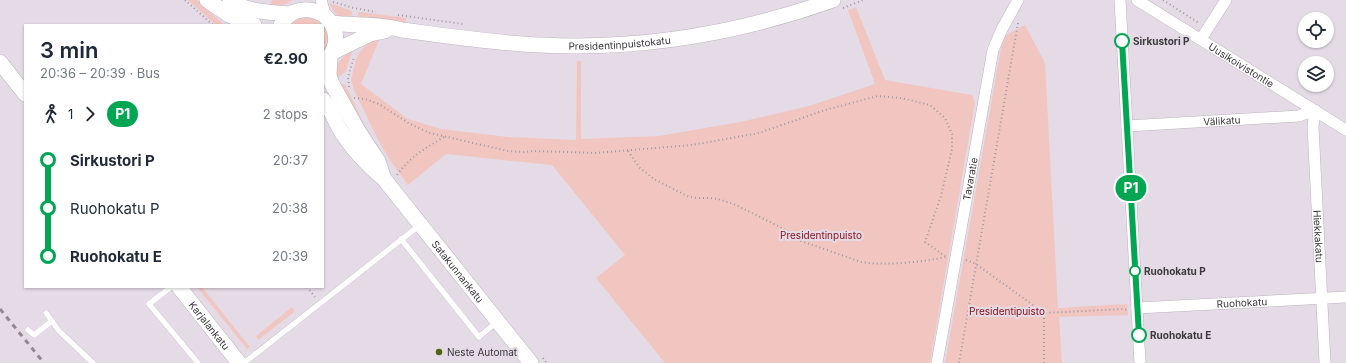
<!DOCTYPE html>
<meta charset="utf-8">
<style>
:root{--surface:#fff;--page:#f6f6f7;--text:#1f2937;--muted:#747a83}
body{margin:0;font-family:Inter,sans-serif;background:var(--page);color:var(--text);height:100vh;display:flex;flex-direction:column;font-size:15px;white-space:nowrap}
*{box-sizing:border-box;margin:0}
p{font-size:13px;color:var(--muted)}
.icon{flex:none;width:22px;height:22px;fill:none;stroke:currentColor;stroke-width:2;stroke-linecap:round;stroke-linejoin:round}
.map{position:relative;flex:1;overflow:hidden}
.panel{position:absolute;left:24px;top:24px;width:300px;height:264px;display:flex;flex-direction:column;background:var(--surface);border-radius:0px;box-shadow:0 1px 3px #0004}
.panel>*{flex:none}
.badge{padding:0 8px;border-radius:13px;font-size:14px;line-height:26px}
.fabs{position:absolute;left:1298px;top:12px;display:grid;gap:8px}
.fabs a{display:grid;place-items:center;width:36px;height:36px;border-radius:50%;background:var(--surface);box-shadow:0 1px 3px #0004;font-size:20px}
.map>.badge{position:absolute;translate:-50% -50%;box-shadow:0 0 0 2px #fff}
.legs{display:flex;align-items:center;gap:6px;height:44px;padding:0 16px;font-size:13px}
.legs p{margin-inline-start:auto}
.headline{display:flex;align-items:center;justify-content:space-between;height:68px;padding:0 16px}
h1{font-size:22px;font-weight:600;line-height:30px}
ul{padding:0 16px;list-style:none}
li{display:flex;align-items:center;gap:14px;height:48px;font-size:15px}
li i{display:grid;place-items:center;width:6px;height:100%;margin:0 5px;background:currentColor}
li i::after{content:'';width:10px;height:10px;margin:-5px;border:3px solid;border-radius:50%;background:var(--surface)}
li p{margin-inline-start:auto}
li:first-child i{background:linear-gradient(#0000 50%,currentColor 0)}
li:last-child i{background:linear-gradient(currentColor 50%,#0000 0)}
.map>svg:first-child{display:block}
</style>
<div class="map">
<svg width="1346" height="363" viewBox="0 0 1346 363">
<rect width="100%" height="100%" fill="#e5dbe6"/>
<g fill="#f1c6c0">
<polygon points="188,0 197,0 224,25 216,25"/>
<polygon points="272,0 293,0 286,4 269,8"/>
<path d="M329,3L350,10L352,12V21C339,18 336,16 329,3Z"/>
<polygon points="856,7 885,80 972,95 975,102 930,363 665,363 596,278 625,255 552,165 446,154 408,185 390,160 378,140 354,90 351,80 356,59 360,52 366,45 374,41 379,40 361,84 408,119 441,129 508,137 576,140 577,61 581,61 581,139 659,136 740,122 809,106 875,84 848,10"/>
<polygon points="360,12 406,18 405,23 359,21 358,13"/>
<polygon points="308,15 324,23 331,39 323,55 323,25 289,25 299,17"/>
<polygon points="1025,25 1045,63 1058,308 1127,304 1128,315 1059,317 1062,363 945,363 1003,37"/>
<path d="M353,49L346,71L335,80C336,62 340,59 353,49Z"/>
<polygon points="340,84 344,84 346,86 373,143"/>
<polygon points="197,287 202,287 250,347 247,349"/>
<polygon points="292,307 294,310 294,312 258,340 256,336"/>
</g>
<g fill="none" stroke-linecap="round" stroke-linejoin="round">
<g stroke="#bcb3be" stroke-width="6">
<g id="lane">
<polyline points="401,239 479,337 498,321"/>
<polyline points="171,287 149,304 198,363"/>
<polyline points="46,313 59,331 93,363"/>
<polyline points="28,330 34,335 52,321"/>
<polyline points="244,363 420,225"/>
</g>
</g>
<g stroke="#bcb3be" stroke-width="12">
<g id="street">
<polyline points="321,0 326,17"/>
<polyline points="1120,0 1140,363"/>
<path id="s1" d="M1137,0L1346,130"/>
<polyline points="1201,39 1226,0"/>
<path id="s2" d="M1127,126L1299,116L1315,110L1313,127L1325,363"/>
<path id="s3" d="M1137,308L1346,297"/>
<path id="s4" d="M937,363L993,50L1002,29L1018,0"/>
</g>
</g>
<g stroke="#bcb3be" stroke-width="16">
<g id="secondary">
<polyline points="207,0 229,15 254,25"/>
<path d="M230,0C248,13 270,12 291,14"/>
<path id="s5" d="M331,23C355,26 379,23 402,30C448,36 494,43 540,45C639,50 740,33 833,0"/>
<path d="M281,25C283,20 289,15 294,12C327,0 351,39 324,62"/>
<polyline points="333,52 370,34 385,31"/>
<polyline points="330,56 329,76 332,84 357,129 378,161 384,179"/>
<polyline points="0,62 25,94"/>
<path id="s6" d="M323,100C332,110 335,122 342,133C354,151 368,166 384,179L531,363"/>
<path id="s7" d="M179,287L239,363"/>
</g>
</g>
<g stroke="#a099a1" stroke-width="2" stroke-dasharray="1 3" stroke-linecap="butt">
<polyline points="185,0 213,25"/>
<polyline points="1163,0 1199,23"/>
<polyline points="333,2 354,8 376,12"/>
<polyline points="843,8 863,0"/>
<polyline points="398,15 463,24"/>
<polyline points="349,87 348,77 354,57"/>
<polyline points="354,98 365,99 379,104 410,124 430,133 508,151 524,152 535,151 595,153 692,145 759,133 825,110 878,96 901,98 930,105 945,118 952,134 952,149 941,196 925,242 945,256"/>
<path d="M628,151L640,168L654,179L689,197L698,198H709L718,199L736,205L786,230L801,241L861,262C883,266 924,262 946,257"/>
<path d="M397,175C411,156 424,149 444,137"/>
<polyline points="966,260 976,264 1044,313 1124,309 1127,310"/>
<polyline points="307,287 315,297"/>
<polyline points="543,358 547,363"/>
<polyline points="959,363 1018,23"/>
<polyline points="1044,363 1044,313"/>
</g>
<use href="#lane" stroke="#fff" stroke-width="5.5"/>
<use href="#street" stroke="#fff" stroke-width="11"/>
<use href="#secondary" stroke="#fff" stroke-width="15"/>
<polyline stroke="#8e888f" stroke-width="3" stroke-dasharray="5 5" stroke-linecap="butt" points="0,309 44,363"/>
</g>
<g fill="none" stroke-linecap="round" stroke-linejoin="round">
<g stroke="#fff" stroke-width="9">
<polyline id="line-1" points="1122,41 1139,335"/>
</g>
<use href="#line-1" stroke="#00a651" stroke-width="6"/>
</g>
<g fill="#fff" stroke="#00a651" stroke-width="2">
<circle cx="1122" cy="41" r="7"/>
<circle cx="1135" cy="271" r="5"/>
<circle cx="1139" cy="335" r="7"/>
</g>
<circle fill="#516511" stroke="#e5dbe6" stroke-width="1.5" cx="439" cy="352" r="4"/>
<g text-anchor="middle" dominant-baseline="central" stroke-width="4" stroke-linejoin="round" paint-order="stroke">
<g font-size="10" font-weight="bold" fill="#3c383d" stroke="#e5dbe6" text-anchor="start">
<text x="1133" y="41">Sirkustori P</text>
<text x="1144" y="271">Ruohokatu P</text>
<text x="1150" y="335">Ruohokatu E</text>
</g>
<g font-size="10" fill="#3c383d" stroke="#e5dbe6">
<text stroke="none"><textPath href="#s5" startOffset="290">Presidentinpuistokatu</textPath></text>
<text stroke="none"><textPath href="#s1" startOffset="123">Uusikoivistontie</textPath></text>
<text stroke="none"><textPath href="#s2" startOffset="95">Välikatu</textPath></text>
<text stroke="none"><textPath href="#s4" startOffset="187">Tavaratie</textPath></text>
<text stroke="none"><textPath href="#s2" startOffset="316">Hiekkakatu</textPath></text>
<text stroke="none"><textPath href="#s6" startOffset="219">Satakunnankatu</textPath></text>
<text stroke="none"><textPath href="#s3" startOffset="105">Ruohokatu</textPath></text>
<text stroke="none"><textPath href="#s7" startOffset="49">Karjalankatu</textPath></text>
</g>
<g font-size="10" fill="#8a0a12" stroke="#e5dbe6">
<text x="821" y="235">Presidentinpuisto</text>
<text x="1007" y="311">Presidentipuisto</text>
</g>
<g font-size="10" fill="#3c383d" stroke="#e5dbe6" text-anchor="start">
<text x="447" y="352">Neste Automat</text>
</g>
</g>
</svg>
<div class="fabs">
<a><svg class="icon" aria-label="locate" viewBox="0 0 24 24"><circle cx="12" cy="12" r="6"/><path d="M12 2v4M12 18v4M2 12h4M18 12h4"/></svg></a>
<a><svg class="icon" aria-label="layers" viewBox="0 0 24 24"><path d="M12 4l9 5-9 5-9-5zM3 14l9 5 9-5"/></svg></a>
</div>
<b class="badge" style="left:1131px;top:188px;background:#00a651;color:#fff">P1</b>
<section class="panel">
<div class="headline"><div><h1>3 min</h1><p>20:36 – 20:39 · Bus</p></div><b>€2.90</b></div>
<div class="legs"><svg class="icon" aria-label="walk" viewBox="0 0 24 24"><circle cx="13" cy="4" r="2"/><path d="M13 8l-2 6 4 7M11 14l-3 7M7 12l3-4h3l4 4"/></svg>1<svg class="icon" aria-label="forward" viewBox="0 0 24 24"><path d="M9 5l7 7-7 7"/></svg><b class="badge" style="background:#00a651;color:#fff">P1</b><p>2 stops</p></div>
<ul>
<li><i style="color:#00a651"></i><b>Sirkustori P</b><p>20:37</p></li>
<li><i style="color:#00a651"></i><span>Ruohokatu P</span><p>20:38</p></li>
<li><i style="color:#00a651"></i><b>Ruohokatu E</b><p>20:39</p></li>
</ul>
</section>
</div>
